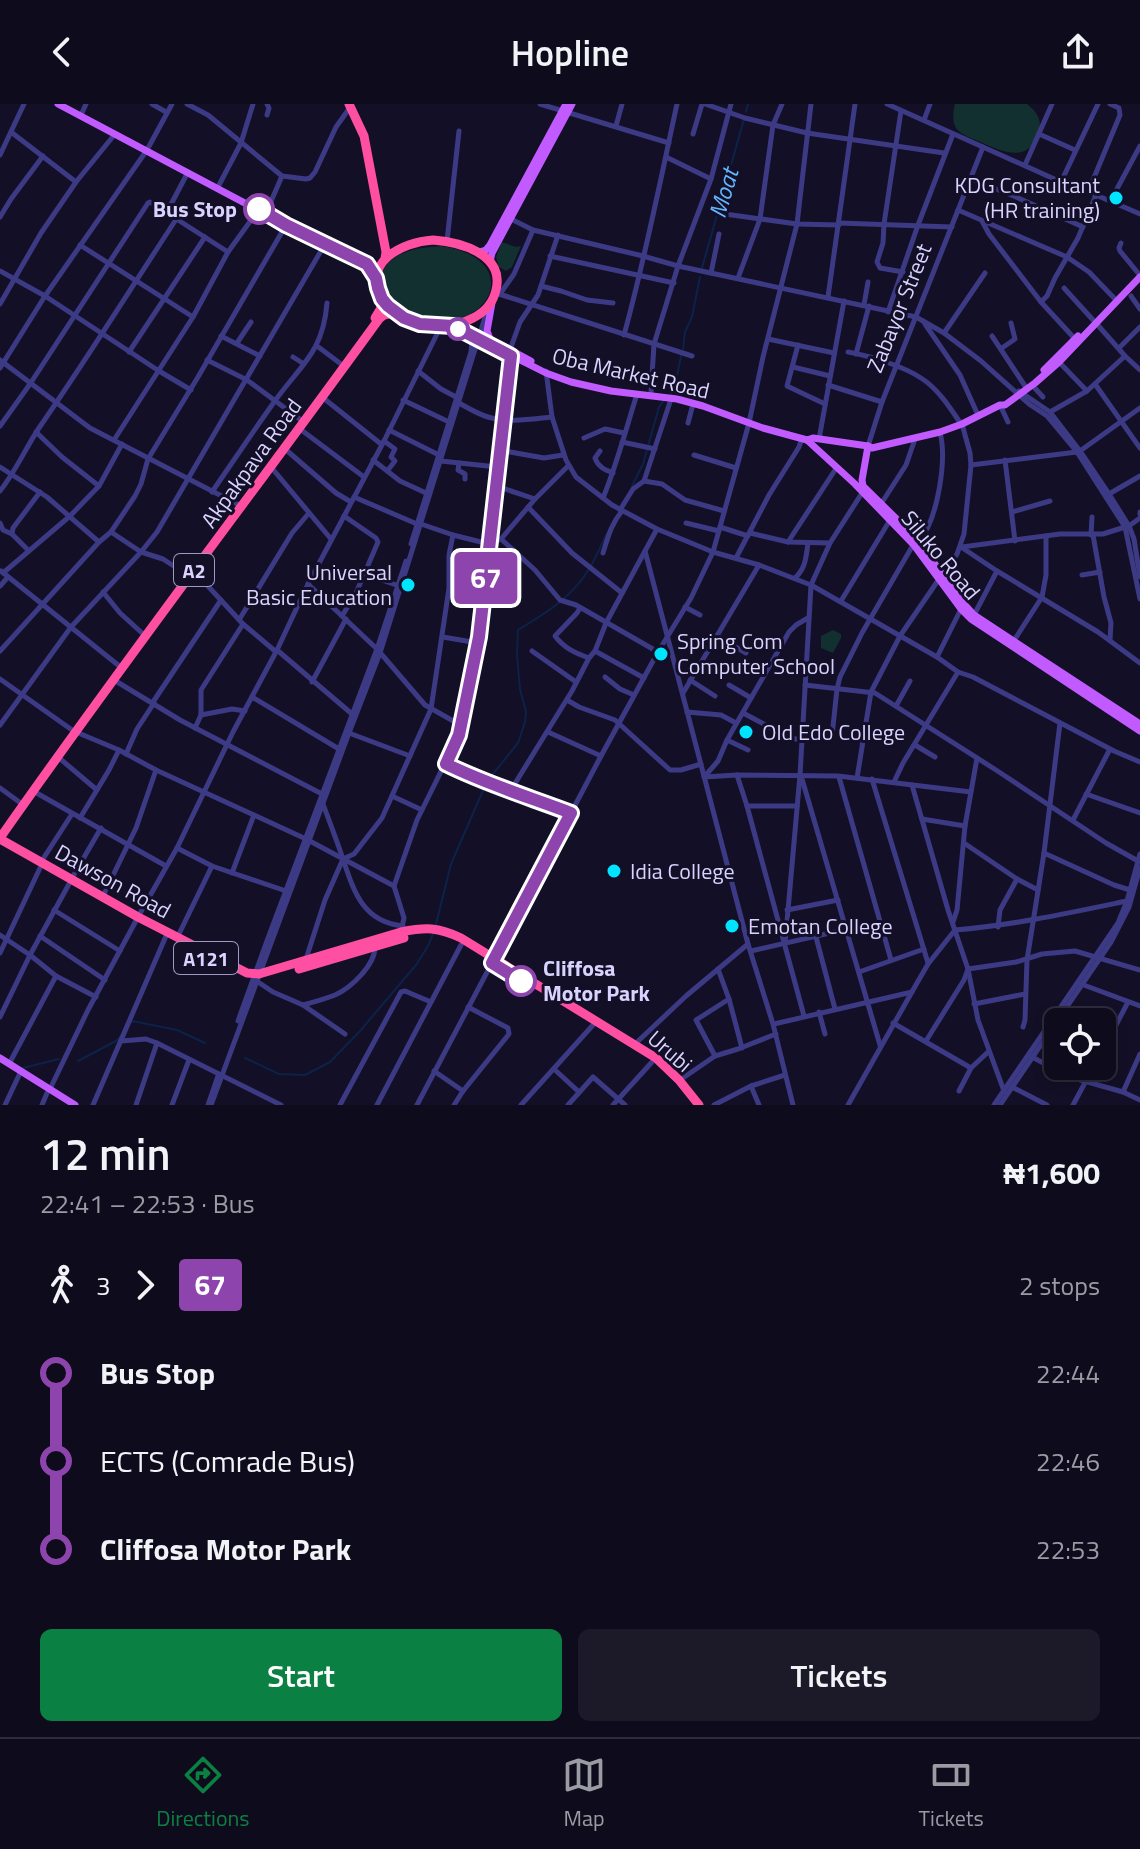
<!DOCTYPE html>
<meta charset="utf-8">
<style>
:root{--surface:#0e0b1c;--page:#1c1929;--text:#f1f3f6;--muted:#9b9ba3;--line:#2e2b3b;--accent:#0b8043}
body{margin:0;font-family:"Titillium Web",sans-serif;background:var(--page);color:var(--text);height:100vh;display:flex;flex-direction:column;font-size:30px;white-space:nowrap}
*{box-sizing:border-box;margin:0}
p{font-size:26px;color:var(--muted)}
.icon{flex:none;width:44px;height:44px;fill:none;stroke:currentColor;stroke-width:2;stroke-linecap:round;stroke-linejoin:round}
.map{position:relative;height:1001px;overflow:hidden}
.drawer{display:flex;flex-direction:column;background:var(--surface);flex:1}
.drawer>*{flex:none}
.badge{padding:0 16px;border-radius:6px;font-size:28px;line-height:52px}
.buttons{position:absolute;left:1044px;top:904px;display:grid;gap:16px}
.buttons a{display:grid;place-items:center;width:72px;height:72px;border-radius:12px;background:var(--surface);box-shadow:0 4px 12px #0003,0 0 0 2px var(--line);font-size:40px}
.map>.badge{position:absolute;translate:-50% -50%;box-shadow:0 0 0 4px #fff}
.legs{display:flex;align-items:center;gap:12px;height:88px;padding:0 40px;font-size:26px}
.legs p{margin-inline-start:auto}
.summary{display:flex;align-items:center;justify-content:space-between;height:136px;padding:0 40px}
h1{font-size:44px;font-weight:600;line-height:60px}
.primary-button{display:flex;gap:16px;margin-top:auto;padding:16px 40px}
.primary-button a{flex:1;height:92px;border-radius:12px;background:var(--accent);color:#fff;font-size:32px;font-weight:600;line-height:92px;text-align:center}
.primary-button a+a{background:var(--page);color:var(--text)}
ul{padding:0 40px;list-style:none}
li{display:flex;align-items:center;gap:28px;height:88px;font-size:30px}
li i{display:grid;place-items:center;width:12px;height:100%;margin:0 10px;background:currentColor}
li i::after{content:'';width:20px;height:20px;margin:-10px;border:6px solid;border-radius:50%;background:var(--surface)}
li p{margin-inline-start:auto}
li:first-child i{background:linear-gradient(#0000 50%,currentColor 0)}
li:last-child i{background:linear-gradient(currentColor 50%,#0000 0)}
header{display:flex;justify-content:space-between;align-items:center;height:104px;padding:0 40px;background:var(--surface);font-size:36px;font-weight:600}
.menu{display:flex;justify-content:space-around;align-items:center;height:112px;border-top:2px solid var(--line);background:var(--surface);font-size:22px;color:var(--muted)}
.menu a{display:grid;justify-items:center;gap:4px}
.menu .current{color:var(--accent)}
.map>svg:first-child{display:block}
</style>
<header><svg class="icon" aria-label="back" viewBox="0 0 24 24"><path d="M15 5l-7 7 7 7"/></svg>Hopline<svg class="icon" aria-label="share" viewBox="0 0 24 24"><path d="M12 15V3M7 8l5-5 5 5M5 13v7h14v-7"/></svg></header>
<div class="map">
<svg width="1140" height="1001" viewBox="0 0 1140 1001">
<rect width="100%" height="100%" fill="#130f26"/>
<g fill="#12302f">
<path d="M955,0H1027C1036,7 1042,15 1039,26C1030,62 1001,47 978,37C971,34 961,31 956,24C952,17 953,7 955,0Z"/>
<polygon points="502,138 516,143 521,142 512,163 506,167 499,163 496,153"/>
<path d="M441,142C529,155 488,235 418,213C395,206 364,176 394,154C408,145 425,143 441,142Z"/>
<polygon points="833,526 841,530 841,534 833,549 821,544 821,532"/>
</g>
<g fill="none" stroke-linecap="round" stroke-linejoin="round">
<g stroke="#0c2248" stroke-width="2">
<polyline points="746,8 748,0"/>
<polyline points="702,164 744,15"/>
<polyline points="683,245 685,228 692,213 700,173"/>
<polyline points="670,291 674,287 681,252"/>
<polyline points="632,382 643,360 659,303 665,295"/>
<path d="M492,671L518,639L525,618L526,608L520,585L517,551L518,526C539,513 563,499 579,479C591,465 599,446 607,429"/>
<polyline points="435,824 451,760 485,682"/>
<polyline points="131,918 132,917 177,926 205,939"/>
<polyline points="245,954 279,970 305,971 330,958 360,927 416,861 428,842 433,830"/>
<polyline points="78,957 116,937 120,933"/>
<polyline points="23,964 59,955"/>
</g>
<g stroke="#3d3a85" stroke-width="5">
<polyline points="152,0 166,8"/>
<polyline points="187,0 208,11 282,72 306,75 310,74 315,68 336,23 351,2"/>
<polyline points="267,0 269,4 267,11"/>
<polyline points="540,0 669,39"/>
<polyline points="705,0 745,14 807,29 944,49"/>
<polyline points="887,0 1061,78 1096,91 1140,110"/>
<polyline points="901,7 884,120 883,139 877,158 880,164 903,168"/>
<polyline points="81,11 86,0"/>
<polyline points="924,16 930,0"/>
<polyline points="616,22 622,0"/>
<polyline points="11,28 76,78"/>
<polyline points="693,30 702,0"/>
<polyline points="1039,30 1075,46"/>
<polyline points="0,51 24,0"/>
<polyline points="666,53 711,75"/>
<polyline points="1025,61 1052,0"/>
<polyline points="971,75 1016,93 1083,123"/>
<polyline points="1061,78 1098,0"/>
<polyline points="218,83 241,39 253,0"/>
<polyline points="1088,88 1120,11 1119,4 1110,0"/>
<polyline points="1111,96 1140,42"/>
<polyline points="958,106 1067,153 1089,168 1114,194"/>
<polyline points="167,108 188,68"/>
<polyline points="266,109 282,72"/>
<polyline points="725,110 797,120 839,121"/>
<polyline points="0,113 11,95 43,52"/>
<polyline points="511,115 533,126 643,152 678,162 916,213 944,229 981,257 1029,300 1047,312 1077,348 1125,423 1140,495"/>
<polyline points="982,117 989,130 1041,198 1075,235"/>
<polyline points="839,119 952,123"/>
<polyline points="447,137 459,27"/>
<polyline points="1121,139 1119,144 1120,147 1138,169"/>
<polyline points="80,141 193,213"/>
<polyline points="550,152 674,179"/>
<polyline points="0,167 45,192 159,267 191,286"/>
<polyline points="711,169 719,130"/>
<polyline points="738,174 760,115 773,21 782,0"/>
<polyline points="541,182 561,187 587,196 613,199"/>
<polyline points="1064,184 1093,216"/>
<polyline points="496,189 692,252"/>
<polyline points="500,190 514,170 533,126"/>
<polyline points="1131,192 1140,205"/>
<polyline points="828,193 855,0"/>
<polyline points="1041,198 1047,192 1055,174 1078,134 1096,91"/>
<polyline points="0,200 41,129 76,78 115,30"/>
<polyline points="864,201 868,178"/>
<polyline points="888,208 918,121 953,30"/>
<polyline points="1096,219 1125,252 1140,266"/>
<polyline points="925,220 960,271 977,309"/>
<polyline points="944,229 985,169"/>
<path d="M624,231C645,155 660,78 677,0"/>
<polyline points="221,232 260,252"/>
<polyline points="992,232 1025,282"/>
<polyline points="768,235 834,249"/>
<polyline points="237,239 251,218"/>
<polyline points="798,241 787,282 825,300"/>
<polyline points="317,242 341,260"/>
<polyline points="1002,244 1015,235 1011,219"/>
<polyline points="1119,244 1140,223"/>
<polyline points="510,246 520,218 538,191 558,131"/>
<polyline points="129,248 205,133"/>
<path d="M848,248C870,252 903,262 921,274C937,284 949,302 959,317"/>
<polyline points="856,250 869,202"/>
<polyline points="293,253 304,260"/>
<polyline points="0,256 90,324 241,402"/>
<polyline points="207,256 247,276 301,316"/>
<polyline points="1059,258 1087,287"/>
<polyline points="793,263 830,272"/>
<polyline points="0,264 45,192 147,46 172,0"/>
<polyline points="418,267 441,285 456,293"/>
<polyline points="546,267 552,313 566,356 576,373 612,401 657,425 713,448 759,461 811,481 937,553 958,568 973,573 1114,647 1140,658"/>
<polyline points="1095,280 1140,344"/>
<polyline points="828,281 882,298"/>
<polyline points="1032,281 1043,293"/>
<polyline points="1019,287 1050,308 1080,347 1109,390 1129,422 1134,435 1140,473"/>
<polyline points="651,288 654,240 678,162 711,75 731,0"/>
<polyline points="322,293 381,340"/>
<polyline points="671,295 644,377 662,380 685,396 724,407"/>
<polyline points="403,296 449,318"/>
<path d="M459,299C468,304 478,310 488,313C507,319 531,315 552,313"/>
<polyline points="1000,301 1008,318"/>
<polyline points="1050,308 1087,287 1125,252"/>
<polyline points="688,319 693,300"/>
<polyline points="0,322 30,280 148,99 150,98 228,148"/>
<polyline points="300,325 364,373"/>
<polyline points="389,326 439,351"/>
<polyline points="36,328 62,353 99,382"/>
<polyline points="584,334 605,325 624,329"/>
<polyline points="819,335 844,197"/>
<polyline points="114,336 193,213 228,148 259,105"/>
<polyline points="384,337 395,345 391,353 395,357 388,366"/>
<polyline points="622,338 655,345"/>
<polyline points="868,342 882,298 983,43"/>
<polyline points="285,345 336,389 351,398"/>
<polyline points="499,346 544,354 563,351"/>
<path d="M600,347L595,354C598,363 605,366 613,369"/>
<polyline points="1080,347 1140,304"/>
<polyline points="694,351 736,364"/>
<polyline points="373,356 400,377 426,389"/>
<polyline points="1005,356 1015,437"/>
<polyline points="441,357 497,363"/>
<polyline points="459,359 458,366 465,370 465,375"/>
<polyline points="971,361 1077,348"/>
<polyline points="0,363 47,393 99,438"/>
<polyline points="271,363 331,435"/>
<polyline points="496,382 535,395"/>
<path d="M0,387C16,367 25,345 39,324C87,255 131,184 177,114"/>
<path d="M212,388C232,359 252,329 272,301C299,262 323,250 327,199"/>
<polyline points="1109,390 1140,372"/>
<polyline points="354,393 417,420"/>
<path d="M603,394C617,360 626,325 637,290"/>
<polyline points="881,400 906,361 915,335"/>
<polyline points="528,403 572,449 622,489"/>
<polyline points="620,406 633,385 644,377"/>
<polyline points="1012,408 1050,397"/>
<polyline points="1140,408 1140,410"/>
<polyline points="0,419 3,426 12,430"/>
<polyline points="686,419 719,427"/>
<polyline points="421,420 453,431 489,440 501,435 535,395 568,362"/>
<polyline points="1129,422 1140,414"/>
<polyline points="720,423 748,432"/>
<polyline points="657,425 645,447 748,840 773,920 793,1001"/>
<polyline points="111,428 141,448 163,455 186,470"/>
<polyline points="750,429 788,438 830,439"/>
<polyline points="1091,431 1092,413"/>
<polyline points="1093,431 1104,493 1111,519 1110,536"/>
<polyline points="501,435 535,466 560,496 576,501 658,548"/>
<path d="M919,437C938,415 947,356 940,328"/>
<polyline points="788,438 837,363"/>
<polyline points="411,440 471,248 472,238 464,231"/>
<polyline points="961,443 997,467 1098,528 1140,559"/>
<polyline points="962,443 1060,430 1103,430 1125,423"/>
<polyline points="29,447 12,430 13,424 40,388"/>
<path d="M603,449C608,433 611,420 622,407"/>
<polyline points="736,454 769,391 799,343 802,334"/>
<polyline points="1,467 118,561"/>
<polyline points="194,467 243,520 275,547"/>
<polyline points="3,469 70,412 99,382 122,340"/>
<polyline points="365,470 399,482"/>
<polyline points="942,471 957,450 964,430 971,361 970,349 962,320"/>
<polyline points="1082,471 1100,468"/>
<path d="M795,474C806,464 806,453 808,439"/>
<polyline points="308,480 377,545 425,601 462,622"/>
<polyline points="0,482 8,473"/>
<polyline points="103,488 120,509 142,529"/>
<polyline points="841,497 890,416"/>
<polyline points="685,503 700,511"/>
<path d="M580,504L577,509L555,532C564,544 575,549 589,554"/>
<polyline points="974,511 997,467"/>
<polyline points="342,512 356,489 378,438 376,434 344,412"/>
<polyline points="239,516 292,429 309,409"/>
<polyline points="717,532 746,549"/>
<polyline points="443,533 478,539"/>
<polyline points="691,536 709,546"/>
<polyline points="1013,538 1042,493 1046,471 1046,432"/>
<polyline points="277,546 352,610"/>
<polyline points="0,547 99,438 111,428 135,392 141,380 148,355 198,273 286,121"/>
<polyline points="532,547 576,578"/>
<polyline points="595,547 644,574"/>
<polyline points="937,553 961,505"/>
<polyline points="605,573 620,585 634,591"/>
<polyline points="0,575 72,626"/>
<polyline points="114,576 180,616 322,690"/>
<polyline points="690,576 715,592"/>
<polyline points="312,578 346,515"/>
<polyline points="729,581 751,594"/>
<polyline points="805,581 875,589 996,666 1106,739 1138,757"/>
<polyline points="683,589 759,461"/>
<polyline points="252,593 339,645"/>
<polyline points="567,596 579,603 615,616 670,666 681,666 701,660"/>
<polyline points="153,598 221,496"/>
<polyline points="896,602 910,577"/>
<polyline points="687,608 721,611 736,619"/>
<polyline points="743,609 790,634 802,636"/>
<polyline points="201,611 232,605 245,607"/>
<polyline points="0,621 71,523 141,448 157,428 325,140"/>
<polyline points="195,624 201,611 201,586 243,520"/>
<polyline points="76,628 119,646 156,666 306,735 394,782"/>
<polyline points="548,628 601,652"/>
<polyline points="349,629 410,652"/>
<polyline points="832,632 837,585 840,573 862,529 913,441"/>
<polyline points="727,636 748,646"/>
<polyline points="915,641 935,653"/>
<polyline points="126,650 137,625 154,599"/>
<polyline points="58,653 97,686"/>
<path d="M446,660C486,680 529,693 571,709"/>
<polyline points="737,671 747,702 804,912"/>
<polyline points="705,672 718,657 727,636 789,528 796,521 808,514"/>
<polyline points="704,673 737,671 838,672 971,688"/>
<polyline points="839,673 891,856"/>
<polyline points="857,674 871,588 900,532 939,475"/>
<polyline points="802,675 880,941"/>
<polyline points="872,675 928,859"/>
<polyline points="894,678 903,659 958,568"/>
<polyline points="912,681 948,806 968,865 978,916 1004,987"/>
<polyline points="0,684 22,700"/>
<polyline points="511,686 572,587 589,554 595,547 606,519 645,447"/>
<polyline points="33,687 166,762"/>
<polyline points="1086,690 1140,709"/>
<polyline points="392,692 422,706"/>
<path d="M323,700C330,719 337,737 343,755C354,788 363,818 403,822"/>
<polyline points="747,702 797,702"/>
<polyline points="80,714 109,666 119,646"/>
<polyline points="922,715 965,722"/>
<polyline points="1073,716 1110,645"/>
<polyline points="964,739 1017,775 1038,786"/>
<polyline points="177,744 212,762 286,787"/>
<polyline points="1044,749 1114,781 1130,786"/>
<polyline points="41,758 72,710"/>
<polyline points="232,769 254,711"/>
<polyline points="72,774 101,724"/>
<polyline points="103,792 136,724 156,666"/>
<polyline points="54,806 120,847"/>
<polyline points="787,806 838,796"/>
<polyline points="953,818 957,806 965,722 977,654"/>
<polyline points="998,823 1000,806 1017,775"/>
<polyline points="401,827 404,814 394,782 417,716 459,631 478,539 511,252"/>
<polyline points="0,831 30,851 56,872 9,960"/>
<polyline points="40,832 105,876"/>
<polyline points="178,832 212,762"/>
<polyline points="816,833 835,905"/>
<polyline points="785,840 800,671 811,481 830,439 862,389"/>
<polyline points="751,847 847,825"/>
<polyline points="0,849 40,764"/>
<polyline points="306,855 325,796 343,755 354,750 382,714 431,605 449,484 449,451 453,431"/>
<polyline points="718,865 729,895 742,944"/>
<polyline points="859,868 924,845"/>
<polyline points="56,872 96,893"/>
<path d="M258,878L273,888L303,901C314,898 325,895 335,891C351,884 375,861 375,843"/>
<polyline points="1081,880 1140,902"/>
<polyline points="974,900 1025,890"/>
<polyline points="303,901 345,930"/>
<polyline points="819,908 825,930"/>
<polyline points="0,913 30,851 69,780"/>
<polyline points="238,917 268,834 377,545 406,457"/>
<polyline points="893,919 971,964"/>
<polyline points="774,920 912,888"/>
<polyline points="1023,923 1025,916 1027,856 1044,749 1060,619"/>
<polyline points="1049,927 1058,931"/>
<polyline points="121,937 146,935 157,939 281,1001"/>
<polyline points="926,937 964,876 968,865 1016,858 1042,850 1075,847 1140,866"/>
<polyline points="635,940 686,892 748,840"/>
<polyline points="1102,948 1128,898"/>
<polyline points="715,952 696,916 729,895"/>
<polyline points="1032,953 1070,973 1123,988 1140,996"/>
<polyline points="554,965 579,988"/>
<polyline points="434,967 463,987"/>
<polyline points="680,976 715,952 738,945 776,930"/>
<polyline points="751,982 759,1001"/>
<polyline points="1012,983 1047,1001"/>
<polyline points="50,985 88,906 138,813 177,744 233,628 277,546 308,480 384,337 441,222"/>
<polyline points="959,987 971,964 988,948"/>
<polyline points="1123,988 1140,950"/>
<polyline points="5,1001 21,967"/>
<polyline points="42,1001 47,989"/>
<polyline points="93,1001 166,832"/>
<polyline points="136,1001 157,939"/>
<polyline points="172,1001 189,956"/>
<polyline points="208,1001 218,972"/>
<polyline points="211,1001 349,629 380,549 487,207"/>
<polyline points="340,1001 401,888 405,887 431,898"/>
<polyline points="377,1001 461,841"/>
<polyline points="417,1001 601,652 658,548 691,494 713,448 749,319 763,253 797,120 811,0"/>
<polyline points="454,1001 463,987 509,930 508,924 468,903"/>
<polyline points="521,1001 593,921"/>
<polyline points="568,1001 593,973 625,1001"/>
<polyline points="613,1001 652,958"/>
<polyline points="714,1001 751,982 785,971"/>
<path d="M848,1001L917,879L928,860L955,826C1014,821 1069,809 1127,797"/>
<polyline points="994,1001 1118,819 1127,797 1140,750"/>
<polyline points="1000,1001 1111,838 1129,803 1140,764"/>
<polyline points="1073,1001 1094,962"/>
</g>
<g stroke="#c25bff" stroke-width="7">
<polyline points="58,0 286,121 367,160 376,174"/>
<polyline points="479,148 486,146 490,141 566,0"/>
<polyline points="490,158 492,149 572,0"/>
<polyline points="492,199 487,227 490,235 531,257"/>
<polyline points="453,222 546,269 571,278 611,287 677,295 703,302 763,324 807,336 813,334 868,342 872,344 940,328 962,320 1000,301 1005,301 1035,279 1059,258 1140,173"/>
<polyline points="1044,266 1078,232"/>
<polyline points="807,336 855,380 913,440 961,505 971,515 1140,627"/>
<polyline points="868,342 862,376 863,382 919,437 957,492 974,511 1140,620"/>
<polyline points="0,954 75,1001"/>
</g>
<g stroke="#ff4fa3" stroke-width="9">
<polyline points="349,0 364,32 386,148 385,155"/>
<path d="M433,136C460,138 505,150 496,186C493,199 485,208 473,214C447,228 402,224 384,197C359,159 402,138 433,136Z"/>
<polyline points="375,214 381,204 380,191"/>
<path d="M0,734C123,558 253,389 379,215L384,211L397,208"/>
<path d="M0,735L138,813L247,869L259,870L401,828C426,823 438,823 461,834L656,954L679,976L699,1001"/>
<polyline points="299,865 404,834"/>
</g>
</g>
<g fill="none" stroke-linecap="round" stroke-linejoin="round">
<g stroke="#fff" stroke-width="18">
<path id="line-1" d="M259,105L286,121L367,160L376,174L378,184L382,195L388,202L404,214L420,220L453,222L511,252L479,533L459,631L446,660C486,680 529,693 571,709L492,859L521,877"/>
</g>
<use href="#line-1" stroke="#8e44ad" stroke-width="12"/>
</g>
<g fill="#00e5ff" stroke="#130f26" stroke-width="3">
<circle cx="1116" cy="94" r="8"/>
<circle cx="408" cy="481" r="8"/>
<circle cx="661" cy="550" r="8"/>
<circle cx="746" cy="628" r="8"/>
<circle cx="614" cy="767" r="8"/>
<circle cx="732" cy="822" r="8"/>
</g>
<g fill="#fff" stroke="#8e44ad" stroke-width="4">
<circle cx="259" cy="105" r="14"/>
<circle cx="458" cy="225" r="10"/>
<circle cx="521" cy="877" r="14"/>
</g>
<g text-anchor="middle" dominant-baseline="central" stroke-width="6" stroke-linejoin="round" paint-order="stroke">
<g fill="#130f26" stroke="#9e99be" stroke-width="2">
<rect x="174" y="450" width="40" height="32" rx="6"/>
<rect x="174" y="838" width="64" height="32" rx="6"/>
</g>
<g font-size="20" font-weight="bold" fill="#d9d4ff">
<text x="194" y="466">A2</text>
<text x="206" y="854">A121</text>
</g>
<g font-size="22" fill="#d9d4ff" stroke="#130f26" text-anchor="start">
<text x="1100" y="81" text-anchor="end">KDG Consultant<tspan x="1100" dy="25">(HR training)</tspan></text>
<text x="392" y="468" text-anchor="end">Universal<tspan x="392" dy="25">Basic Education</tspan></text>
<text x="677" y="537">Spring Com<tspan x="677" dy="25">Computer School</tspan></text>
<text x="762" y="628">Old Edo College</text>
<text x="630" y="767">Idia College</text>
<text x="748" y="822">Emotan College</text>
</g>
<g font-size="22" font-weight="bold" fill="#d9d4ff" stroke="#130f26" text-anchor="end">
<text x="237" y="105">Bus Stop</text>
<text x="543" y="864" text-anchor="start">Cliffosa<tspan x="543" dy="25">Motor Park</tspan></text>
</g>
<g font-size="22" fill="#d9d4ff" stroke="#130f26">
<text transform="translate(899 204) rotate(-68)">Zabayor Street</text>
<text transform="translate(631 269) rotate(13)">Oba Market Road</text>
<text transform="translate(251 359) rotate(-54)">Akpakpava Road</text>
<text transform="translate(941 451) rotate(50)">Siluko Road</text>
<text transform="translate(113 777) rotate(29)">Dawson Road</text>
<text transform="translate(670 947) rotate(41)">Urubi</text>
</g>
<g font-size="24" font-style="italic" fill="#62b6ff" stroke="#130f26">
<text transform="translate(723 89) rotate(-74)">Moat</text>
</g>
</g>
</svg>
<div class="buttons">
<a><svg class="icon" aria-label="locate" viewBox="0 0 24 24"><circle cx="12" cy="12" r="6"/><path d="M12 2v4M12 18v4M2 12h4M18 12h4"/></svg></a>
</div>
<b class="badge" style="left:486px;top:474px;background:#8e44ad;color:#fff">67</b>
</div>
<section class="drawer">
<div class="summary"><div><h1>12 min</h1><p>22:41 – 22:53 · Bus</p></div><b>₦1,600</b></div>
<div class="legs"><svg class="icon" aria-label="walk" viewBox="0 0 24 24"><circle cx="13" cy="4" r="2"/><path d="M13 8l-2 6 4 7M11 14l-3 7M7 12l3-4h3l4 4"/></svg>3<svg class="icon" aria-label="forward" viewBox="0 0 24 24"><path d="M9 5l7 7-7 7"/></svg><b class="badge" style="background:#8e44ad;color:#fff">67</b><p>2 stops</p></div>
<ul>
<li><i style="color:#8e44ad"></i><b>Bus Stop</b><p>22:44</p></li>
<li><i style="color:#8e44ad"></i><span>ECTS (Comrade Bus)</span><p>22:46</p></li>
<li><i style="color:#8e44ad"></i><b>Cliffosa Motor Park</b><p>22:53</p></li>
</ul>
<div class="primary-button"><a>Start</a><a>Tickets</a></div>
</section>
<nav class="menu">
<a class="current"><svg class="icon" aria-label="directions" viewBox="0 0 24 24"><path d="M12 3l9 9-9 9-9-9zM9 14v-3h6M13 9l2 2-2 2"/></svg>Directions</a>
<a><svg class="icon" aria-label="map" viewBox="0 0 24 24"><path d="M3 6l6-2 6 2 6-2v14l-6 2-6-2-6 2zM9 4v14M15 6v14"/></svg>Map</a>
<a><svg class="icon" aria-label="tickets" viewBox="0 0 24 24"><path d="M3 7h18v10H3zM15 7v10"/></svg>Tickets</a>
</nav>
